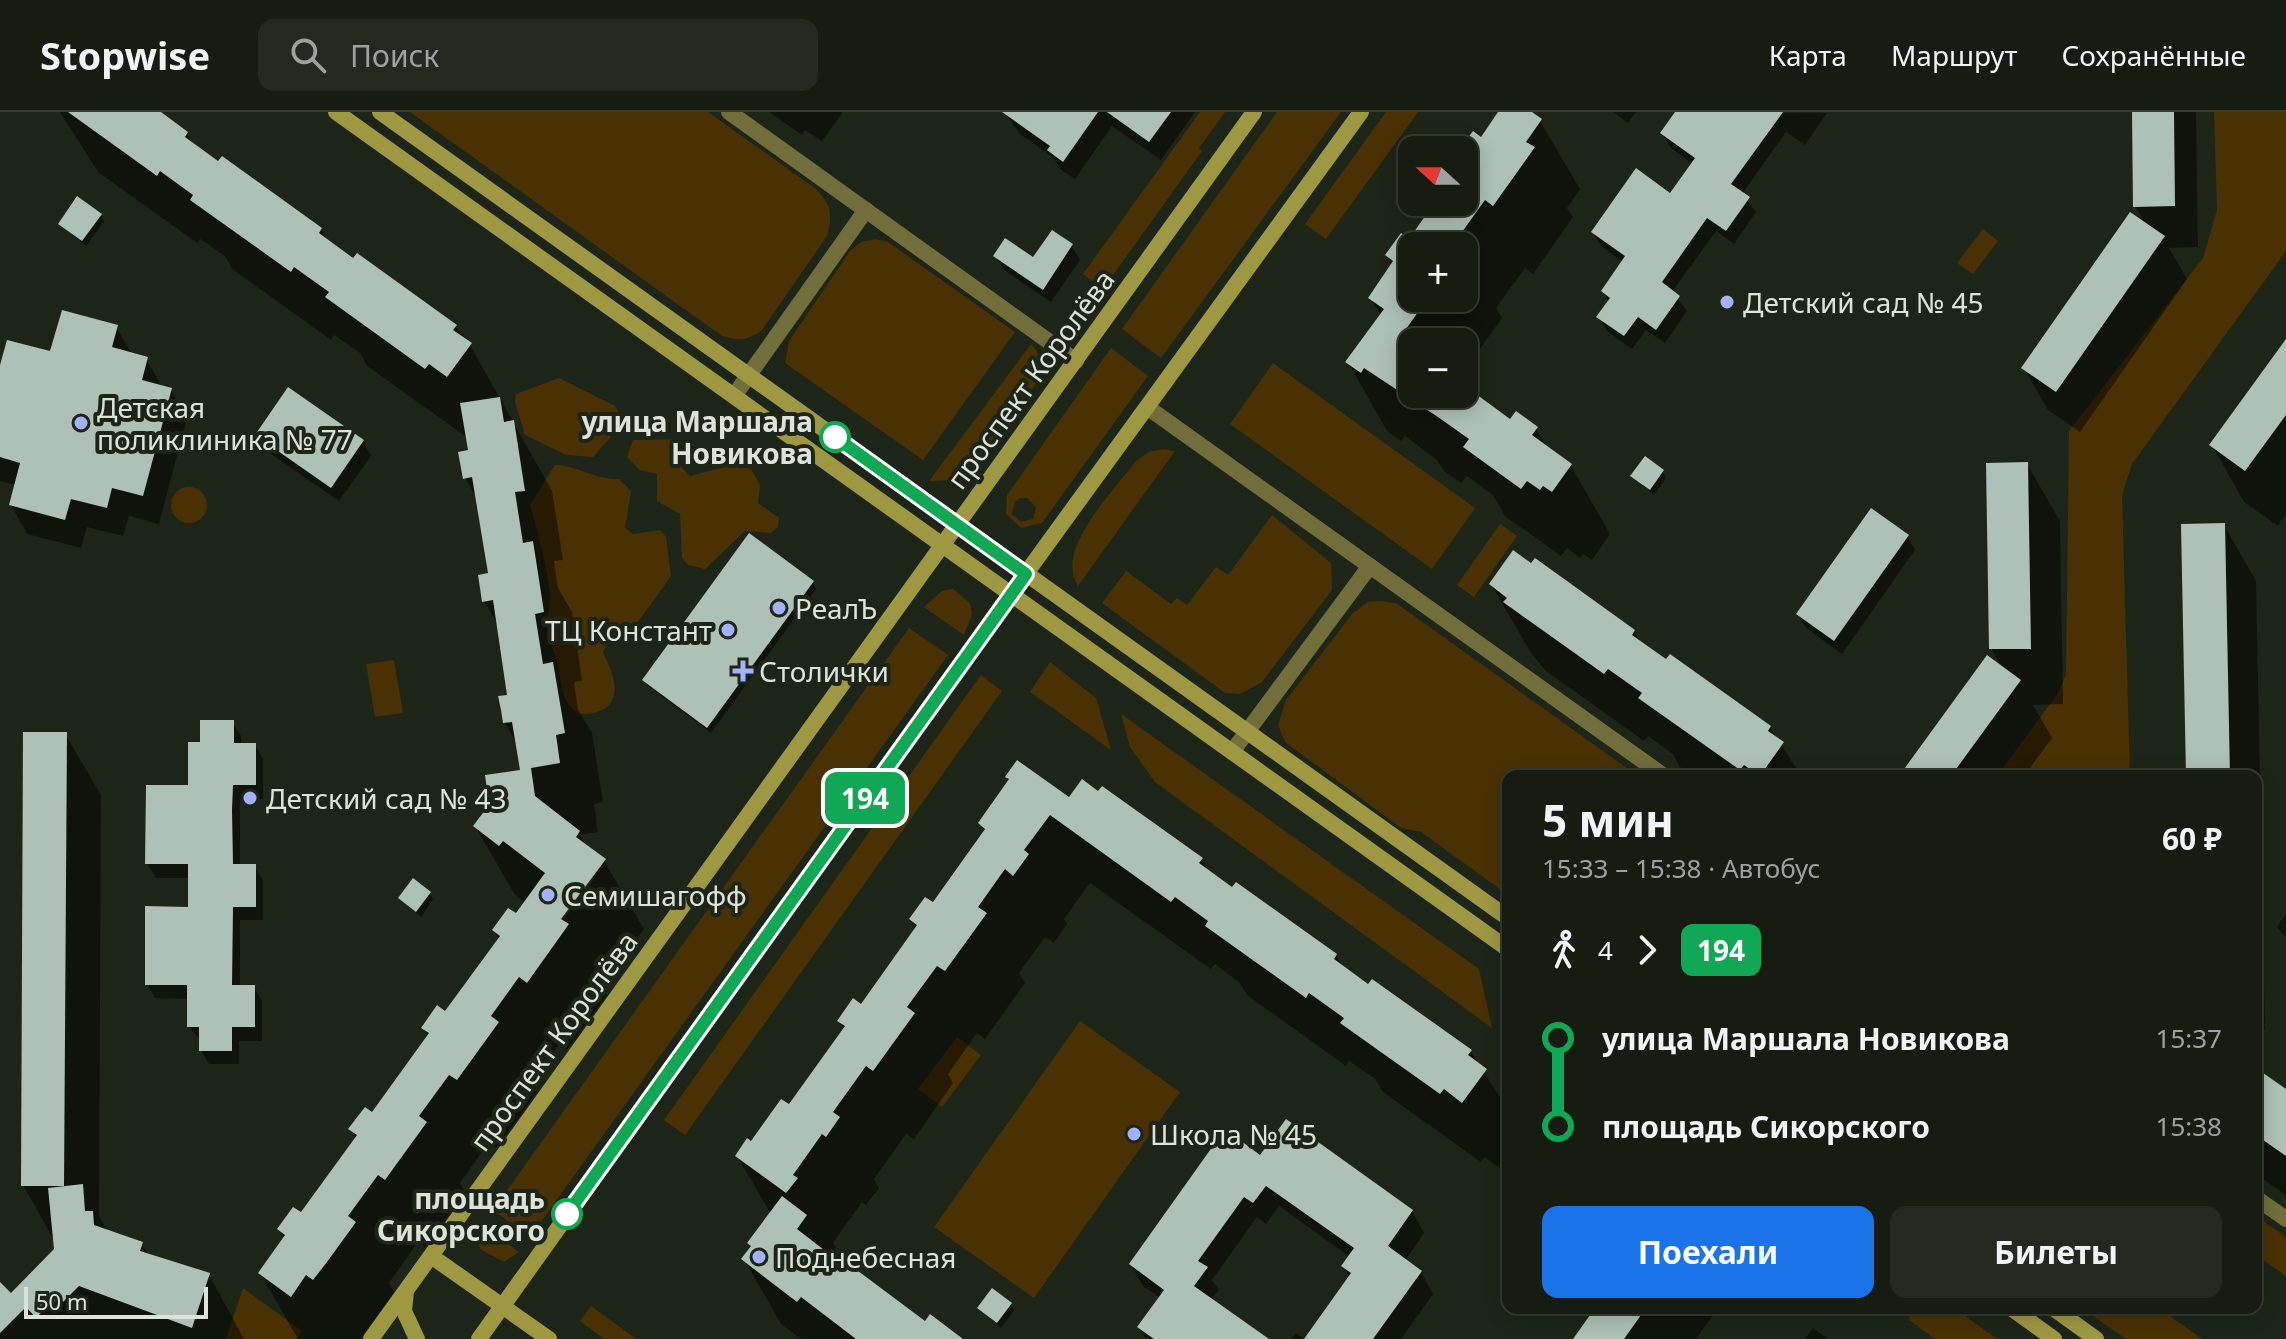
<!DOCTYPE html>
<html lang="ru">
<meta charset="utf-8">
<style>
:root{--surface:#161c12;--page:#232920;--text:#f1f3f6;--muted:#9ea19f;--line:#353a32;--accent:#1a73e8}
body{margin:0;font-family:"Noto Sans",sans-serif;background:var(--page);color:var(--text);height:100vh;display:flex;flex-direction:column;font-size:30px;white-space:nowrap}
*{box-sizing:border-box;margin:0}
p{font-size:26px;color:var(--muted)}
.icon{flex:none;width:44px;height:44px;fill:none;stroke:currentColor;stroke-width:2;stroke-linecap:round;stroke-linejoin:round}
.map{position:relative;flex:1;overflow:hidden}
.sheet{position:absolute;left:1502px;top:658px;width:760px;height:544px;display:flex;flex-direction:column;background:var(--surface);border-radius:16px;box-shadow:0 4px 20px #0003,0 0 0 2px var(--line)}
.sheet>*{flex:none}
.badge{padding:0 16px;border-radius:12px;font-size:28px;line-height:52px}
.needle{width:52px;rotate:291deg}
.buttons{position:absolute;left:1398px;top:24px;display:grid;gap:16px}
.buttons a{display:grid;place-items:center;width:80px;height:80px;border-radius:16px;background:var(--surface);box-shadow:0 4px 20px #0003,0 0 0 2px var(--line);font-size:40px}
.scale{position:absolute;left:24px;bottom:20px;width:184px;box-sizing:border-box;padding-left:8px;border:4px solid #dde3da;border-top:0;font-size:22px;line-height:28px;white-space:nowrap;color:#dde3da;-webkit-text-stroke:6px #1d2518;paint-order:stroke}
.map>.badge{position:absolute;translate:-50% -50%;box-shadow:0 0 0 4px #fff}
.legs{display:flex;align-items:center;gap:12px;height:88px;padding:0 40px;font-size:26px}
.legs p{margin-inline-start:auto}
.headline{display:flex;align-items:center;justify-content:space-between;height:136px;padding:0 40px}
h1{font-size:44px;font-weight:700;line-height:60px}
.primary-button{display:flex;gap:16px;margin-top:auto;padding:16px 40px}
.primary-button a{flex:1;height:92px;border-radius:16px;background:var(--accent);color:#fff;font-size:32px;font-weight:700;line-height:92px;text-align:center}
.primary-button a+a{background:var(--page);color:var(--text)}
ul{padding:0 40px;list-style:none}
li{display:flex;align-items:center;gap:28px;height:88px;font-size:30px}
li i{display:grid;place-items:center;width:12px;height:100%;margin:0 10px;background:currentColor}
li i::after{content:'';width:20px;height:20px;margin:-10px;border:6px solid;border-radius:50%;background:var(--surface)}
li p{margin-inline-start:auto}
li:first-child i{background:linear-gradient(#0000 50%,currentColor 0)}
li:last-child i{background:linear-gradient(currentColor 50%,#0000 0)}
header{display:flex;align-items:center;gap:48px;box-sizing:border-box;height:112px;padding:0 40px;background:var(--surface);border-bottom:2px solid var(--line)}
header strong{font-size:38px}
nav{display:flex;gap:44px;margin-inline-start:auto;font-size:28px}
.search{width:560px;height:72px;background:var(--page);display:flex;align-items:center;gap:20px;box-sizing:border-box;padding:0 28px;border-radius:16px;color:var(--muted);font-size:30px}
.map>svg:first-child{display:block}
</style>
<header>
<strong>Stopwise</strong>
<div class="search"><svg class="icon" aria-label="search" viewBox="0 0 24 24"><circle cx="10" cy="10" r="6"/><path d="M15 15l6 6"/></svg>Поиск</div>
<nav><a>Карта</a><a>Маршрут</a><a>Сохранённые</a></nav>
</header>
<div class="map">
<svg width="2286" height="1227" viewBox="0 0 2286 1227">
<rect width="100%" height="100%" fill="#1d2518"/>
<g fill="#493104" fill-rule="evenodd">
<path d="M410,0H708L816,77C831,92 833,104 827,124L762,218C747,229 739,229 722,224Z"/>
<polygon points="1200,0 1225,0 1199,36 1202,39 1103,177 1083,162"/>
<polygon points="1277,0 1341,0 1161,246 1122,217"/>
<polygon points="1386,0 1418,0 1326,127 1305,112"/>
<polygon points="2214,0 2286,0 2286,139 2132,352 2122,383 2130,664 1997,664 2058,581 2066,563 2069,319 2203,146 2217,98"/>
<polygon points="1983,117 1998,129 1973,162 1957,151"/>
<polygon points="875,127 888,130 1015,220 923,348 785,251 789,229 850,139 861,130"/>
<path d="M1031,232C1043,245 1042,254 1037,270L973,357L960,368L929,369Z"/>
<path d="M1111,236L1148,264L1042,411L1021,416L1006,402L1007,383ZM1020,386H1027L1036,395L1033,407L1021,410L1012,402L1015,390Z"/>
<polygon points="1273,251 1475,396 1432,457 1230,312"/>
<polygon points="559,266 615,294 620,303 615,320 593,345 566,343 525,323 515,290 516,282"/>
<polygon points="677,327 681,355 690,364 732,353 751,357 760,373 758,391 779,406 778,415 771,421 745,419 705,457 688,453 682,446 680,402 657,389 657,362 640,358 627,345 633,328"/>
<path d="M1163,337L1175,339L1078,474C1054,437 1114,379 1136,349L1149,340Z"/>
<path d="M555,353C578,353 594,368 619,367L631,379L625,416L633,422L660,418L666,425L671,464C666,471 637,513 631,517C619,528 609,522 603,541C614,561 626,593 594,601C561,609 562,569 557,549C555,539 548,530 547,520C546,508 551,495 550,483C547,454 538,422 530,393Z"/>
<circle cx="189" cy="393" r="18"/>
<polygon points="1272,403 1331,451 1332,478 1262,570 1240,582 1225,581 1102,491 1126,459 1171,492 1177,486 1187,493 1216,455 1228,463"/>
<polygon points="1500,412 1517,424 1474,485 1457,473"/>
<polygon points="953,477 970,491 972,502 964,523 924,495 942,479"/>
<polygon points="1381,489 1396,491 1638,664 1508,664 1508,783 1421,720 1401,716 1285,630 1278,613 1286,588 1353,501 1368,490"/>
<polygon points="909,516 948,543 530,1125 493,1098"/>
<polygon points="394,548 403,601 375,605 366,552"/>
<polygon points="1050,550 1096,586 1111,638 1030,580"/>
<polygon points="981,563 1002,579 685,1023 664,1008"/>
<polygon points="1121,602 1479,857 1492,916 1155,670 1130,635"/>
<polygon points="1080,909 1180,980 1034,1186 934,1115"/>
<polygon points="957,925 981,943 942,995 918,977"/>
<polygon points="2256,1104 2286,1125 2286,1164 2256,1143"/>
<polygon points="483,1114 519,1140 504,1150 480,1137 477,1123"/>
<polygon points="243,1176 302,1219 296,1227 226,1227"/>
<polygon points="591,1194 636,1227 604,1227 580,1209"/>
<polygon points="1912,1196 1954,1196 1997,1227 1935,1227 1909,1208"/>
<polygon points="2082,1196 2159,1196 2202,1227 2126,1227"/>
</g>
<g fill="#0007" fill-rule="evenodd">
<path d="M60,0H157L187,21L194,35L321,118L329,131L455,214L470,233L552,379L563,448L554,449L558,476L572,500L582,569L574,570L578,598L592,621L603,690L594,692L598,720L580,723L588,736L604,749L644,817L602,873L607,883L567,938L559,932L532,971L537,980L497,1036L489,1030L460,1071L465,1080L437,1119L425,1135L418,1130L389,1171L394,1180L360,1227H298L260,1161L285,1127L279,1117L301,1103L356,1027L351,1017L373,1003L429,925L424,916L446,902L499,827L494,818L516,804L525,791L515,783L475,714L522,660L518,634L505,611L510,584L499,514L484,489L490,463L479,390L465,366L470,340L467,322L465,324L367,254L360,241L334,223L331,228L232,157L225,144L200,127L197,131L98,60ZM590,765H595L563,808L560,806Z"/>
<polygon points="769,0 843,0 822,29 805,18 802,23"/>
<polygon points="1004,0 1195,0 1161,48 1112,14 1075,67 1060,57 1054,46 1020,22"/>
<path d="M1501,0H1528L1540,9L1580,77L1567,96L1573,105L1533,162L1525,156L1496,196L1502,206L1464,259V230H1412V282H1464V276L1511,309L1536,317L1548,337L1571,354L1610,422L1592,448L1583,442L1580,446L1567,436L1561,444L1505,404L1493,383L1467,364L1461,371L1444,359L1437,348L1405,324L1401,329L1387,319L1348,250L1381,204L1370,186L1393,153L1387,143L1409,130L1437,90H1464L1461,38L1473,22L1481,27ZM1412,134H1464V186H1412Z"/>
<polygon points="1613,0 1636,0 1628,11"/>
<polygon points="1677,0 1827,1 1805,33 1786,20 1742,82 1756,100 1734,132 1716,119 1672,180 1687,199 1665,231 1646,218 1632,237 1607,219 1599,205 1609,190 1603,179 1623,150 1601,134 1593,120 1671,83 1693,52 1671,36 1662,21"/>
<polygon points="2134,0 2196,0 2198,135 2169,136 2187,167 2080,320 2048,298 2024,256 2147,114 2135,94"/>
<polygon points="101,103 104,110 86,134 60,112"/>
<polygon points="1052,121 1072,134 1080,148 1051,190 1004,158 996,144 1034,148"/>
<polygon points="116,215 132,242 146,247 163,276 171,278 187,306 159,412 129,404 123,424 87,415 81,436 27,422 11,393 16,373 0,369 0,261"/>
<polygon points="2286,230 2286,403 2278,414 2244,390 2212,333"/>
<polygon points="257,323 363,329 371,344 339,389 265,338"/>
<polygon points="2027,352 2060,409 2063,592 2033,593 2052,626 2024,664 1902,664 2003,557 1991,536"/>
<polygon points="1663,360 1666,366 1654,383 1633,365"/>
<polygon points="2224,413 2256,469 2265,917 2256,917 2256,664 2188,664"/>
<polygon points="1907,424 1915,438 1842,542 1806,516 1798,502"/>
<polygon points="813,471 816,477 711,621 648,574 644,568"/>
<polygon points="1491,472 1634,519 1641,532 1770,615 1801,664 1693,664 1680,655 1673,642 1648,624 1644,629 1546,559 1531,541"/>
<polygon points="232,610 241,624 241,633 255,633 263,647 263,687 240,687 240,754 254,754 263,768 263,808 240,808 240,875 254,875 262,889 262,929 239,929 239,952 209,952 201,938 201,929 189,915 189,887 155,886 147,872 190,797 190,766 156,766 147,752 190,675 202,632"/>
<polygon points="65,622 101,683 99,1104 108,1120 141,1131 149,1144 209,1163 244,1227 0,1227 0,1173 11,1184 56,1138 55,1130 23,1073"/>
<polygon points="1007,665 1070,688 1201,747 1209,760 1336,843 1343,856 1471,940 1508,998 1508,1051 1503,1058 1484,1045 1481,1050 1383,980 1375,967 1349,949 1346,954 1247,883 1239,870 1215,852 1211,857 1090,771 1064,807 1067,812 1054,831 1045,825 1019,861 1025,871 985,927 977,921 948,962 953,971 914,1027 906,1022 874,1067 879,1076 866,1093 862,1090 833,1131 836,1136 832,1141 925,1212 959,1227 801,1227 781,1212 744,1147 771,1102 737,1044 789,995 845,918 839,909 861,895 917,817 912,807 933,793 985,720 980,711 1010,669"/>
<polygon points="429,781 433,787 421,805 401,787"/>
<polygon points="2286,802 2286,825 2277,815"/>
<polygon points="2256,958 2286,979 2286,1083 2256,1062"/>
<polygon points="1261,1046 1412,1099 1424,1121 1405,1149 1421,1160 1433,1182 1401,1227 1307,1227 1350,1166 1343,1154 1350,1145 1279,1094 1266,1112 1257,1105 1212,1168 1219,1178 1211,1188 1265,1227 1146,1227 1139,1215 1160,1186 1143,1174 1131,1153"/>
<polygon points="1010,1192 1014,1198 1001,1216 980,1196"/>
<polygon points="1597,1196 1718,1196 1696,1227 1575,1227"/>
<polygon points="1813,1216 1828,1227 1805,1227"/>
<polygon points="1296,1221 1304,1227 1291,1227"/>
</g>
<g fill="#adc1b6">
<polygon points="68,0 161,0 188,20 185,25 218,49 222,44 322,116 319,121 353,146 357,141 457,213 453,218 472,231 447,265 429,252 425,257 325,185 329,180 294,155 291,160 190,88 193,83 160,59 157,64"/>
<polygon points="1002,0 1098,0 1063,50 1047,38 1050,34"/>
<polygon points="1107,0 1171,0 1149,30"/>
<polygon points="1498,0 1532,0 1542,7 1526,30 1535,35 1493,94 1485,88 1452,134 1412,134 1412,186 1428,186 1399,227 1412,236 1412,282 1476,282 1510,307 1516,299 1538,315 1532,323 1572,352 1552,380 1543,374 1540,378 1527,369 1521,377 1463,335 1469,327 1438,305 1364,256 1361,261 1345,250 1384,197 1368,186 1393,149 1385,143 1401,121 1409,127 1435,90 1464,90 1464,31 1473,19 1481,25"/>
<polygon points="1675,0 1783,0 1731,72 1750,85 1726,119 1707,106 1662,170 1680,184 1656,218 1638,205 1624,224 1596,205 1610,186 1601,179 1625,144 1591,120 1636,56 1670,81 1695,46 1660,21"/>
<polygon points="2132,0 2174,0 2175,94 2133,95"/>
<polygon points="77,84 102,102 82,129 58,112"/>
<polygon points="2130,100 2165,124 2056,280 2021,256"/>
<polygon points="1052,118 1073,132 1043,178 993,144 1005,126 1033,145"/>
<polygon points="62,198 118,213 112,235 148,245 142,268 172,276 143,384 112,376 107,396 71,387 65,408 9,393 20,351 0,345 0,253 7,228 50,239"/>
<polygon points="2286,227 2286,303 2245,359 2209,333"/>
<polygon points="288,275 364,328 331,376 255,323"/>
<polygon points="500,285 504,310 514,308 525,379 515,380 523,431 533,429 544,500 535,502 543,552 553,550 565,621 556,623 560,651 531,656 535,684 580,719 576,725 606,747 561,807 569,812 527,871 519,865 491,904 499,910 457,968 449,963 419,1004 427,1010 398,1050 385,1068 378,1063 348,1104 356,1110 327,1150 313,1168 306,1163 291,1185 258,1161 285,1123 277,1117 293,1095 301,1100 357,1023 348,1017 365,995 372,1000 429,921 421,916 437,893 445,899 500,824 492,818 508,796 516,801 545,761 503,729 499,734 473,714 489,693 485,663 520,658 512,610 503,611 501,598 498,584 507,583 493,488 482,490 480,476 478,463 488,461 472,365 463,367 458,340 468,338 460,291"/>
<polygon points="1645,344 1664,358 1650,378 1630,364"/>
<polygon points="2028,350 2031,537 1989,537 1986,351"/>
<polygon points="1871,396 1909,423 1834,529 1796,502"/>
<polygon points="2225,411 2230,664 2186,664 2181,412"/>
<polygon points="749,421 814,469 707,616 642,568"/>
<polygon points="1513,438 1531,451 1535,446 1635,518 1632,523 1666,547 1670,542 1771,614 1768,619 1784,630 1760,664 1744,653 1740,658 1638,586 1642,581 1608,557 1604,562 1503,490 1507,486 1489,472"/>
<polygon points="1987,543 2021,568 1951,664 1899,664"/>
<polygon points="200,608 234,608 234,631 256,631 256,673 233,673 232,698 233,752 256,752 256,795 233,795 232,873 255,873 255,915 232,915 232,939 199,939 199,915 187,915 187,873 145,873 145,794 188,795 188,752 145,752 146,673 188,673 188,630 200,630"/>
<polygon points="23,620 67,620 64,1074 21,1074"/>
<polygon points="1017,648 1069,685 1082,667 1098,679 1102,674 1203,746 1199,751 1232,775 1236,770 1337,842 1334,847 1368,872 1372,867 1472,938 1468,943 1487,957 1462,991 1444,977 1440,982 1340,911 1344,906 1309,881 1306,886 1205,814 1208,809 1175,785 1171,790 1050,703 1024,738 1029,742 1013,764 1005,757 978,795 987,801 945,859 937,854 907,895 915,901 873,959 866,954 833,1000 840,1005 826,1025 822,1022 793,1063 798,1066 786,1081 735,1044 747,1026 751,1029 781,987 789,992 845,914 837,909 853,886 861,892 917,813 909,807 925,785 933,790 985,717 978,711 1009,667 1005,665"/>
<polygon points="413,766 431,780 416,800 398,786"/>
<polygon points="2256,956 2286,977 2286,1044 2256,1023"/>
<polygon points="1286,1007 1413,1098 1388,1134 1422,1159 1373,1227 1304,1227 1351,1161 1341,1154 1354,1136 1266,1074 1253,1091 1244,1085 1198,1149 1208,1155 1194,1174 1269,1227 1154,1227 1137,1215 1164,1178 1129,1152 1225,1017 1260,1043"/>
<polygon points="83,1072 85,1099 93,1099 94,1113 143,1130 140,1139 210,1161 192,1216 79,1174 59,1194 53,1188 36,1206 26,1195 0,1221 0,1170 11,1181 54,1137 48,1076"/>
<polygon points="782,1084 807,1103 797,1117 828,1141 830,1138 925,1209 930,1202 963,1227 856,1227 801,1185 797,1190 741,1147 751,1134 747,1131"/>
<polygon points="992,1176 1012,1191 997,1211 977,1196"/>
<polygon points="1595,1196 1646,1196 1624,1227 1573,1227"/>
</g>
<g fill="none" stroke-linecap="round" stroke-linejoin="round">
<g stroke="#716e3b" stroke-width="16">
<polyline points="729,0 1076,249"/>
<polyline points="734,284 866,98"/>
<polyline points="1147,295 1664,664"/>
<polyline points="1232,640 1370,454"/>
<polyline points="2256,1086 2286,1107"/>
</g>
<g stroke="#9e9843" stroke-width="16">
<polyline points="336,0 1508,837"/>
<polyline points="380,0 1508,806"/>
<polyline points="431,1144 549,1227"/>
<polyline points="406,1179 404,1199 417,1227"/>
<polyline points="2011,1196 2054,1227"/>
<polyline points="2053,1196 2096,1227"/>
<polyline points="371,1227 1254,0"/>
<polyline points="479,1227 1011,482 1361,0"/>
</g>
</g>
<g fill="none" stroke-linecap="round" stroke-linejoin="round">
<g stroke="#fff" stroke-width="18">
<polyline id="line-1" points="567,1102 1026,462 835,325"/>
</g>
<use href="#line-1" stroke="#10a855" stroke-width="12"/>
</g>
<g fill="#a2b2fd" stroke="#1d2518" stroke-width="3">
<circle cx="1727" cy="190" r="8"/>
<circle cx="81" cy="311" r="8"/>
<circle cx="779" cy="496" r="8"/>
<circle cx="728" cy="518" r="8"/>
<path d="M739 547h8v8h8v8h-8v8h-8v-8h-8v-8h8z"/>
<circle cx="250" cy="686" r="8"/>
<circle cx="548" cy="783" r="8"/>
<circle cx="1134" cy="1022" r="8"/>
<circle cx="759" cy="1145" r="8"/>
</g>
<g fill="#fff" stroke="#10a855" stroke-width="4">
<circle cx="835" cy="325" r="14"/>
<circle cx="567" cy="1102" r="14"/>
</g>
<g text-anchor="middle" dominant-baseline="central" stroke-width="8" stroke-linejoin="round" paint-order="stroke">
<g font-size="28" fill="#dde3da" stroke="#1d2518" text-anchor="start">
<text x="1743" y="190">Детский сад № 45</text>
<text x="97" y="295">Детская<tspan x="97" dy="32">поликлиника № 77</tspan></text>
<text x="795" y="496">РеалЪ</text>
<text x="712" y="518" text-anchor="end">ТЦ Констант</text>
<text x="759" y="559">Столички</text>
<text x="266" y="686">Детский сад № 43</text>
<text x="564" y="783">Семишагофф</text>
<text x="1150" y="1022">Школа № 45</text>
<text x="775" y="1145">Поднебесная</text>
</g>
<g font-size="28" fill="#dde3da" stroke="#1d2518">
<text transform="translate(1030 267) rotate(-54)">проспект Королёва</text>
<text transform="translate(553 929) rotate(-54)">проспект Королёва</text>
</g>
<g font-size="28" font-weight="bold" fill="#dde3da" stroke="#1d2518" text-anchor="end">
<text x="813" y="309">улица Маршала<tspan x="813" dy="32">Новикова</tspan></text>
<text x="545" y="1086">площадь<tspan x="545" dy="32">Сикорского</tspan></text>
</g>
</g>
</svg>
<div class="buttons">
<a><svg class="needle" viewBox="-14 -14 28 28"><path d="M0-13l5 13h-10z" fill="#e53935"/><path d="M0 13l5-13h-10z" fill="#9ea19f"/></svg></a>
<a>+</a>
<a>−</a>
</div>
<div class="scale">50 m</div>
<b class="badge" style="left:865px;top:686px;background:#10a855;color:#fff">194</b>
<section class="sheet">
<div class="headline"><div><h1>5 мин</h1><p>15:33 – 15:38 · Автобус</p></div><b>60 ₽</b></div>
<div class="legs"><svg class="icon" aria-label="walk" viewBox="0 0 24 24"><circle cx="13" cy="4" r="2"/><path d="M13 8l-2 6 4 7M11 14l-3 7M7 12l3-4h3l4 4"/></svg>4<svg class="icon" aria-label="forward" viewBox="0 0 24 24"><path d="M9 5l7 7-7 7"/></svg><b class="badge" style="background:#10a855;color:#fff">194</b></div>
<ul>
<li><i style="color:#10a855"></i><b>улица Маршала Новикова</b><p>15:37</p></li>
<li><i style="color:#10a855"></i><b>площадь Сикорского</b><p>15:38</p></li>
</ul>
<div class="primary-button"><a>Поехали</a><a>Билеты</a></div>
</section>
</div>
